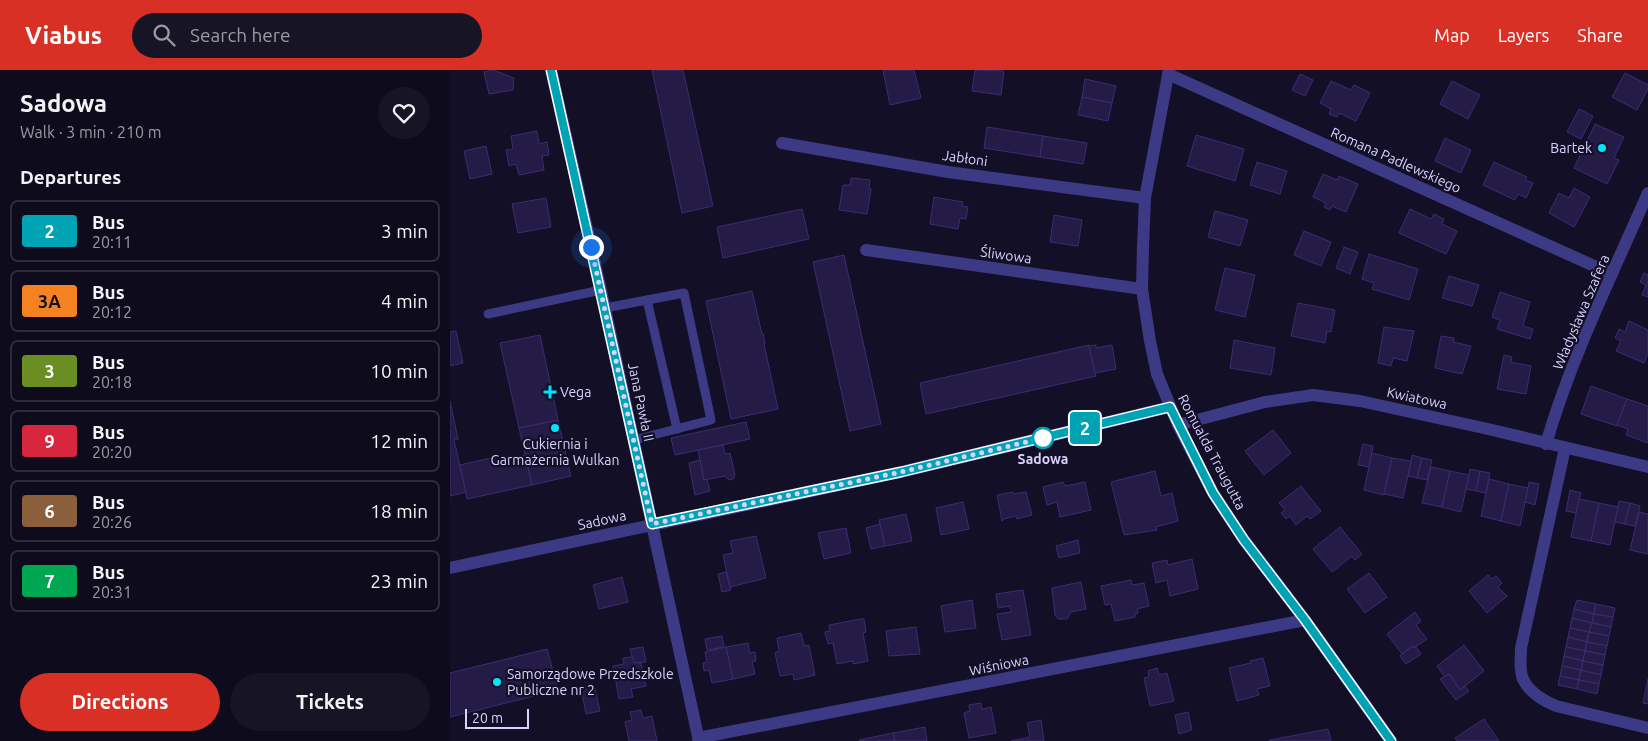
<!DOCTYPE html>
<meta charset="utf-8">
<style>
:root{--surface:#0e0b1c;--page:#171425;--text:#f1f3f6;--muted:#9b9ba3;--line:#2e2b3b;--accent:#d93025}
body{margin:0;font-family:Ubuntu,sans-serif;background:var(--page);color:var(--text);height:100vh;display:flex;flex-direction:column;font-size:19px;white-space:nowrap}
*{box-sizing:border-box;margin:0}
p{font-size:16px;color:var(--muted)}
.icon{flex:none;width:28px;height:28px;fill:none;stroke:currentColor;stroke-width:2;stroke-linecap:round;stroke-linejoin:round}
.map{position:relative;flex:1;overflow:hidden}
.details{display:flex;flex-direction:column;background:var(--surface);width:450px}
.details>*{flex:none}
.badge{padding:0 10px;border-radius:4px;font-size:18px;line-height:32px}
.scale{position:absolute;left:15px;bottom:12px;width:64px;box-sizing:border-box;padding-left:5px;border:2px solid #d9d4ff;border-top:0;font-size:14px;line-height:18px;white-space:nowrap;color:#d9d4ff;-webkit-text-stroke:4px #130f26;paint-order:stroke}
.you{position:absolute;width:25px;height:25px;margin:-12px;border:4px solid #fff;border-radius:50%;background:#1a73e8;box-shadow:0 0 0 8px #1a73e833}
.map>.badge{position:absolute;translate:-50% -50%;box-shadow:0 0 0 2px #fff}
h2{padding:0 20px;font-size:19px;line-height:45px}
.round{display:grid;place-items:center;flex:none;width:52px;height:52px;border-radius:26px;background:var(--page)}
.headline{display:flex;align-items:center;justify-content:space-between;height:85px;padding:0 20px}
h1{font-size:24px;font-weight:700;line-height:38px}
.primary-button{display:flex;gap:10px;margin-top:auto;padding:10px 20px}
.primary-button a{flex:1;height:58px;border-radius:30px;background:var(--accent);color:#fff;font-size:20px;font-weight:700;line-height:58px;text-align:center}
.primary-button a+a{background:var(--page);color:var(--text)}
ul{padding:0;list-style:none}
li{display:flex;align-items:center;gap:15px;height:62px;margin:0 10px 8px;padding:0 10px;border:2px solid var(--line);border-radius:8px}
li div{flex:1}
li b{display:block;font-size:19px}
li em{font-style:normal}
li .badge{min-width:55px;font-weight:700;text-align:center}
header{display:flex;align-items:center;gap:30px;box-sizing:border-box;height:70px;padding:0 25px;background:var(--accent);color:#fff}
header strong{font-size:24px}
nav{display:flex;gap:28px;margin-inline-start:auto;font-size:18px}
.search{width:350px;height:45px;background:var(--page);display:flex;align-items:center;gap:12px;box-sizing:border-box;padding:0 18px;border-radius:28px;color:var(--muted);font-size:19px}
main{display:flex;flex:1;min-height:0}
.map>svg:first-child{display:block}
</style>
<header>
<strong>Viabus</strong>
<div class="search"><svg class="icon" aria-label="search" viewBox="0 0 24 24"><circle cx="10" cy="10" r="6"/><path d="M15 15l6 6"/></svg>Search here</div>
<nav><a>Map</a><a>Layers</a><a>Share</a></nav>
</header>
<main>
<section class="details">
<div class="headline"><div><h1>Sadowa</h1><p>Walk · 3 min · 210 m</p></div><a class="round"><svg class="icon" aria-label="heart" viewBox="0 0 24 24"><path d="M12 20l-8-8c-3-5 5-10 8-4 3-6 11-1 8 4z"/></svg></a></div>
<h2>Departures</h2>
<ul>
<li><span class="badge" style="background:#00a3b4;color:#fff">2</span><div><b>Bus</b><p>20:11</p></div><em>3 min</em></li>
<li><span class="badge" style="background:#f58220;color:#111">3A</span><div><b>Bus</b><p>20:12</p></div><em>4 min</em></li>
<li><span class="badge" style="background:#6b8e23;color:#fff">3</span><div><b>Bus</b><p>20:18</p></div><em>10 min</em></li>
<li><span class="badge" style="background:#d7263d;color:#fff">9</span><div><b>Bus</b><p>20:20</p></div><em>12 min</em></li>
<li><span class="badge" style="background:#8b5e3c;color:#fff">6</span><div><b>Bus</b><p>20:26</p></div><em>18 min</em></li>
<li><span class="badge" style="background:#00a651;color:#fff">7</span><div><b>Bus</b><p>20:31</p></div><em>23 min</em></li>
</ul>
<div class="primary-button"><a>Directions</a><a>Tickets</a></div>
</section>
<div class="map">
<svg width="1198" height="671" viewBox="0 0 1198 671">
<rect width="100%" height="100%" fill="#130f26"/>
<g fill="#241b47" stroke="#3b2d73">
<polygon points="43,0 64,8 63,20 39,24 34,2"/>
<polygon points="202,0 233,0 263,136 232,143"/>
<polygon points="433,0 464,0 471,28 440,35"/>
<polygon points="525,0 554,1 551,25 522,21"/>
<polygon points="1175,3 1198,15 1198,19 1187,40 1162,27"/>
<polygon points="850,4 863,10 855,26 842,20"/>
<polygon points="635,9 666,16 662,33 632,27"/>
<polygon points="881,11 901,20 904,15 920,23 906,51 889,43 887,47 879,44 881,39 870,33"/>
<polygon points="1002,11 1030,25 1018,49 990,34"/>
<polygon points="632,27 662,33 658,51 628,45"/>
<polygon points="1129,39 1143,46 1131,69 1117,62"/>
<polygon points="1145,54 1174,67 1164,88 1169,90 1157,114 1124,98"/>
<polygon points="537,57 593,66 590,87 534,78"/>
<polygon points="87,61 89,74 97,72 99,85 92,86 94,100 69,105 66,94 59,96 56,80 63,79 61,66"/>
<polygon points="746,65 794,79 785,111 737,96"/>
<polygon points="593,66 637,73 633,94 590,87"/>
<polygon points="995,68 1021,80 1011,103 985,91"/>
<polygon points="36,76 42,104 20,109 14,81"/>
<polygon points="807,92 837,101 830,124 800,115"/>
<polygon points="1044,92 1077,107 1075,110 1083,113 1076,128 1068,124 1065,130 1033,115"/>
<polygon points="873,104 887,110 889,106 908,114 896,142 882,136 880,140 874,137 876,133 863,127"/>
<polygon points="401,108 420,110 419,118 421,119 417,144 389,140 393,115 400,115"/>
<polygon points="1124,118 1140,127 1124,157 1099,143 1109,123 1119,128"/>
<polygon points="484,127 513,132 512,136 518,137 516,149 510,148 508,159 480,154"/>
<polygon points="96,128 101,157 68,163 62,134"/>
<polygon points="352,139 359,169 273,188 267,157"/>
<polygon points="960,139 981,149 984,144 994,149 992,154 1007,161 996,184 949,163"/>
<polygon points="765,141 798,150 790,176 758,167"/>
<polygon points="604,145 632,150 628,176 600,172"/>
<polygon points="854,161 881,172 871,196 844,185"/>
<polygon points="894,177 908,182 900,204 886,198"/>
<polygon points="919,184 968,199 959,230 922,219 924,213 912,209"/>
<polygon points="394,185 431,354 400,361 363,192"/>
<polygon points="775,198 805,205 795,247 765,240"/>
<polygon points="1194,203 1198,205 1198,227 1192,225 1196,215 1190,212"/>
<polygon points="999,206 1029,215 1022,236 992,228"/>
<polygon points="302,221 312,264 313,263 315,274 314,274 328,339 281,349 256,231"/>
<polygon points="1050,222 1080,232 1073,256 1083,259 1080,269 1047,259 1050,250 1042,247"/>
<polygon points="848,233 885,240 881,262 877,261 875,273 841,266"/>
<polygon points="1179,251 1198,260 1198,283 1194,293 1166,281 1171,271 1165,268 1169,259 1175,262"/>
<polygon points="934,257 964,261 957,291 943,288 941,296 928,293"/>
<polygon points="6,261 13,293 0,296 0,262"/>
<polygon points="90,265 108,350 69,358 50,273"/>
<polygon points="991,266 1004,268 1003,272 1021,276 1012,304 985,298"/>
<polygon points="784,270 825,278 821,305 780,298"/>
<polygon points="639,275 646,306 476,344 470,313"/>
<polygon points="646,275 646,278 662,275 666,299 645,303 639,276"/>
<polygon points="1054,285 1062,287 1061,292 1081,296 1076,324 1047,319"/>
<polygon points="1141,316 1177,329 1167,356 1131,344"/>
<polygon points="1177,329 1198,336 1198,373 1176,365 1178,359 1167,355"/>
<polygon points="0,331 8,369 4,370 16,422 0,426"/>
<polygon points="108,350 121,406 82,415 69,358"/>
<polygon points="296,352 300,369 225,385 221,368"/>
<polygon points="823,360 841,383 814,405 795,381"/>
<polygon points="913,374 923,376 919,397 908,395"/>
<polygon points="273,375 275,384 280,383 285,405 283,409 279,410 275,406 254,410 248,380"/>
<polygon points="922,383 942,388 934,425 914,420"/>
<polygon points="54,385 55,389 75,385 82,415 17,429 10,395"/>
<polygon points="962,385 972,388 967,408 958,406"/>
<polygon points="942,388 961,391 953,428 934,424"/>
<polygon points="972,388 982,390 977,410 967,408"/>
<polygon points="250,390 254,410 257,409 260,421 245,425 239,393"/>
<polygon points="981,397 1000,401 992,437 972,433"/>
<polygon points="1020,399 1030,401 1026,421 1016,419"/>
<polygon points="705,401 711,426 722,423 728,451 706,457 707,460 674,465 661,412"/>
<polygon points="1000,401 1019,405 1011,442 992,437"/>
<polygon points="1030,401 1040,403 1036,423 1026,421"/>
<polygon points="1039,409 1059,414 1051,451 1031,446"/>
<polygon points="613,412 615,416 635,412 641,440 610,447 607,432 597,435 593,417"/>
<polygon points="1079,412 1089,414 1085,435 1075,432"/>
<polygon points="1059,414 1078,418 1070,456 1051,451"/>
<polygon points="851,416 871,441 860,449 857,446 846,455 840,446 836,449 831,443 835,440 829,433"/>
<polygon points="1120,420 1131,423 1126,443 1116,441"/>
<polygon points="563,422 563,424 576,422 582,445 567,449 566,446 554,449 552,451 547,425"/>
<polygon points="1129,429 1149,433 1141,471 1121,467"/>
<polygon points="1169,431 1180,433 1175,454 1165,452"/>
<polygon points="513,432 519,459 491,465 486,438"/>
<polygon points="1149,433 1168,437 1160,475 1141,471"/>
<polygon points="1180,433 1190,436 1185,456 1175,454"/>
<polygon points="1189,442 1198,444 1198,484 1180,480"/>
<polygon points="456,444 462,471 435,476 429,450"/>
<polygon points="430,454 435,476 421,479 416,458"/>
<polygon points="890,457 912,484 905,490 902,486 882,502 863,479"/>
<polygon points="396,458 401,483 374,489 368,463"/>
<polygon points="306,466 316,508 280,517 273,485 283,483 280,471"/>
<polygon points="628,470 630,483 609,488 606,476"/>
<polygon points="742,489 748,519 720,526 717,510 706,513 702,493 717,490 718,495"/>
<polygon points="276,502 281,520 272,522 268,504"/>
<polygon points="919,503 937,527 915,543 897,519"/>
<polygon points="1038,505 1042,509 1046,506 1052,513 1048,517 1057,526 1037,543 1019,521"/>
<polygon points="172,507 178,532 149,539 143,515"/>
<polygon points="681,510 682,515 694,513 699,536 687,539 688,543 685,544 685,547 665,551 661,534 655,535 651,516"/>
<polygon points="631,512 636,539 621,542 617,549 608,549 605,545 602,518"/>
<polygon points="573,520 581,565 552,570 547,544 561,542 560,536 548,538 546,524"/>
<polygon points="522,530 526,558 495,562 491,536"/>
<polygon points="1127,530 1146,534 1144,544 1124,539"/>
<polygon points="1146,534 1165,538 1163,547 1144,544"/>
<polygon points="1124,539 1144,544 1142,553 1122,548"/>
<polygon points="965,542 971,551 966,555 977,569 964,578 962,576 952,584 937,564"/>
<polygon points="1144,544 1163,547 1161,557 1142,553"/>
<polygon points="1122,548 1142,553 1139,562 1120,558"/>
<polygon points="410,549 414,549 416,562 413,563 418,591 403,594 403,591 387,594 383,573 378,574 375,562 380,561 379,555"/>
<polygon points="1142,553 1161,557 1159,566 1139,562"/>
<polygon points="466,557 470,584 439,586 436,561"/>
<polygon points="1120,558 1139,562 1137,572 1118,567"/>
<polygon points="1139,562 1159,566 1157,576 1137,572"/>
<polygon points="351,563 354,576 359,575 365,605 344,610 343,604 330,606 325,583 329,581 327,568"/>
<polygon points="272,566 274,577 257,580 255,569"/>
<polygon points="1118,567 1137,572 1135,581 1116,577"/>
<polygon points="1137,572 1157,576 1155,585 1135,581"/>
<polygon points="298,573 300,583 305,582 306,591 302,592 305,604 283,609 276,577"/>
<polygon points="1014,575 1034,601 1010,620 999,604 995,607 987,596"/>
<polygon points="962,576 964,578 966,577 971,584 956,594 950,586"/>
<polygon points="193,577 196,592 184,593 180,579"/>
<polygon points="276,577 283,609 262,613 259,600 254,601 253,593 257,592 255,582"/>
<polygon points="1116,577 1135,581 1133,591 1114,586"/>
<polygon points="97,579 108,620 0,647 0,603"/>
<polygon points="1135,581 1155,585 1153,595 1133,591"/>
<polygon points="1114,586 1133,591 1131,600 1112,596"/>
<polygon points="181,587 183,587 184,593 191,593 196,616 181,619 183,627 169,629 163,596 174,594 173,588"/>
<polygon points="813,588 820,616 807,619 809,625 787,631 779,598 801,593 800,591"/>
<polygon points="1133,591 1153,595 1151,605 1131,600"/>
<polygon points="1112,596 1131,600 1129,610 1110,606"/>
<polygon points="707,598 709,605 717,603 724,631 700,636 694,608 699,607 698,601"/>
<polygon points="1131,600 1151,605 1149,614 1129,610"/>
<polygon points="999,604 1010,620 1015,616 1019,621 1006,630 990,609"/>
<polygon points="1110,606 1129,610 1127,619 1108,615"/>
<polygon points="1198,609 1198,634 1193,633"/>
<polygon points="1129,610 1149,614 1147,624 1127,619"/>
<polygon points="144,615 150,641 136,644 131,618"/>
<polygon points="531,633 532,639 541,637 546,663 519,668 514,643 520,641 519,635"/>
<polygon points="191,640 193,648 202,646 207,671 179,671 175,652 182,650 180,642"/>
<polygon points="738,642 742,660 729,664 725,645"/>
<polygon points="1034,649 1049,671 1007,671 1005,668"/>
<polygon points="591,650 594,671 561,671 580,667 577,653"/>
<polygon points="475,657 477,671 445,671 443,663"/>
<polygon points="878,659 881,671 819,671 820,670"/>
<polygon points="443,663 445,671 409,671 409,670"/>
</g>
<g fill="none" stroke-linecap="round" stroke-linejoin="round">
<g stroke="#3d3a85" stroke-width="9">
<polyline points="197,230 227,359"/>
<polyline points="155,238 234,223 261,350 184,370"/>
<polyline points="38,244 151,220"/>
</g>
<g stroke="#3d3a85" stroke-width="12">
<polyline points="719,0 695,128 693,177 692,219 700,271 707,304 728,355 763,423 794,470 855,550 941,671"/>
<polyline points="718,4 1162,204"/>
<polyline points="332,73 498,102 695,128"/>
<polyline points="416,180 692,219"/>
<polyline points="728,355 815,332 863,325 910,331 1038,359 1198,397"/>
<path d="M1096,374C1121,288 1162,205 1198,123"/>
<path d="M1115,378L1071,578C1071,588 1069,600 1073,609C1079,622 1094,631 1106,636L1198,658"/>
<polyline points="0,498 451,402 720,337"/>
<polyline points="248,668 855,550"/>
</g>
<polyline stroke="#3d3a85" stroke-width="12" points="101,0 151,220 249,671"/>
</g>
<g fill="none" stroke-linecap="round" stroke-linejoin="round">
<g stroke="#fff" stroke-width="11">
<polyline id="line" points="101,0 202,454 451,402 720,337 763,423 794,470 855,550 941,671"/>
</g>
<use href="#line" stroke="#00a3b4" stroke-width="8"/>
<polyline stroke="#d9d4ff" stroke-width="5" stroke-dasharray="0 9" points="141,177 202,454 451,402 593,368"/>
</g>
<g fill="#00e5ff" stroke="#130f26" stroke-width="2">
<circle cx="1152" cy="78" r="5"/>
<path d="M97.5 314.5h5v5h5v5h-5v5h-5v-5h-5v-5h5z"/>
<circle cx="105" cy="358" r="5"/>
<circle cx="47" cy="612" r="5"/>
</g>
<circle fill="#fff" stroke="#00a3b4" stroke-width="2.5" cx="593" cy="368" r="10"/>
<g text-anchor="middle" dominant-baseline="central" stroke-width="4.5" stroke-linejoin="round" paint-order="stroke">
<g font-size="14" fill="#d9d4ff" stroke="#130f26" text-anchor="start">
<text x="1142" y="78" text-anchor="end">Bartek</text>
<text x="110" y="322">Vega</text>
<text x="105" y="374" text-anchor="middle">Cukiernia i<tspan x="105" dy="16">Garmażernia Wulkan</tspan></text>
<text x="57" y="604">Samorządowe Przedszkole<tspan x="57" dy="16">Publiczne nr 2</tspan></text>
</g>
<g font-size="14" fill="#d9d4ff" stroke="#130f26">
<text transform="translate(515 88) rotate(8)">Jabłoni</text>
<text transform="translate(946 90) rotate(24)">Romana Padlewskiego</text>
<text transform="translate(556 185) rotate(8)">Śliwowa</text>
<text transform="translate(1131 242) rotate(-67)">Władysława Szafera</text>
<text transform="translate(967 328) rotate(12)">Kwiatowa</text>
<text transform="translate(191 332) rotate(78)">Jana Pawła II</text>
<text transform="translate(762 382) rotate(62)">Romualda Traugutta</text>
<text transform="translate(152 450) rotate(-12)">Sadowa</text>
<text transform="translate(549 595) rotate(-11)">Wiśniowa</text>
</g>
<g font-size="14" font-weight="bold" fill="#d9d4ff" stroke="#130f26">
<text x="593" y="389">Sadowa</text>
</g>
</g>
</svg>
<div class="scale">20 m</div>
<div class="you" style="left:141px;top:177px"></div>
<b class="badge" style="left:635px;top:358px;background:#00a3b4;color:#fff">2</b>
</div>
</main>
